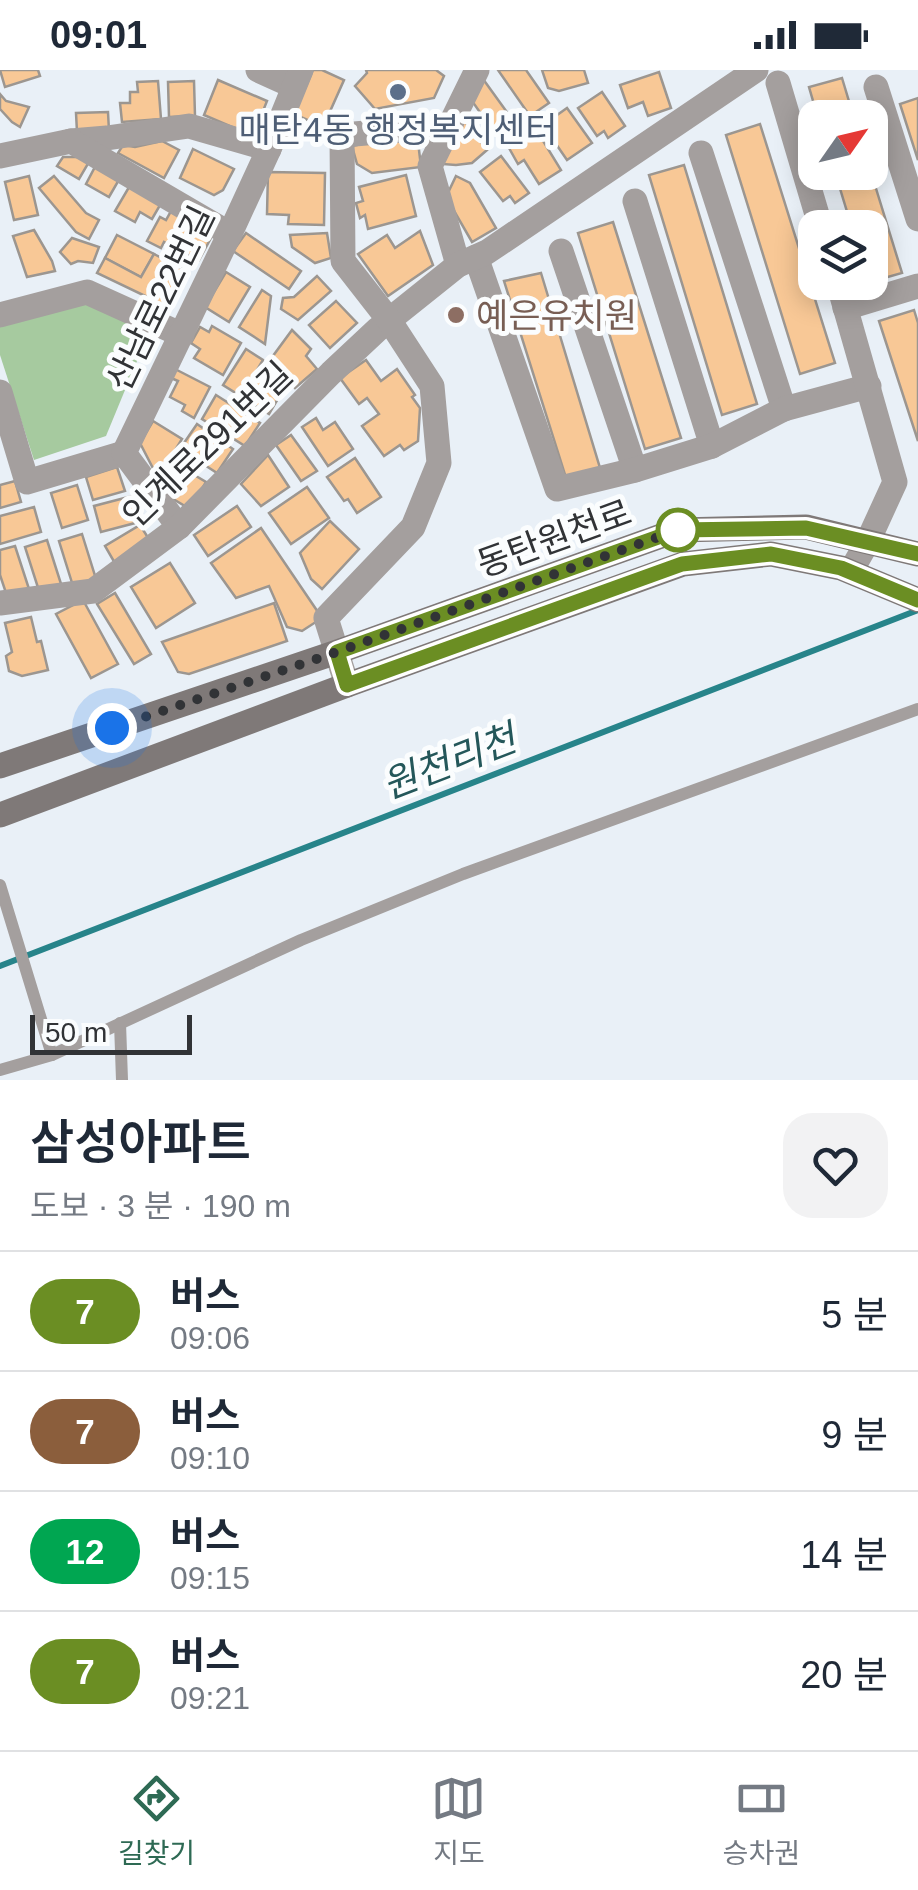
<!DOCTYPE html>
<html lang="ko">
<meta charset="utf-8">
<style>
:root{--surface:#fff;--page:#f2f2f3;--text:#1f2937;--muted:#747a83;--line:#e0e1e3;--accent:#2e6a54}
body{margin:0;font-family:Helvetica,"Noto Sans KR",sans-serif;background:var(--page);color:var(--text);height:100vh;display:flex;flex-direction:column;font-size:38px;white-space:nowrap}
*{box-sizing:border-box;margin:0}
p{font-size:32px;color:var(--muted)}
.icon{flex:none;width:55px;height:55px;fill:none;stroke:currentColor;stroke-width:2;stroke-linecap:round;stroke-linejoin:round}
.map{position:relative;height:1010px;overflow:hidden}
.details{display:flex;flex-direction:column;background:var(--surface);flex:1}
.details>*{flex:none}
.badge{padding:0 20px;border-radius:32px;font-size:35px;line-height:65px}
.needle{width:65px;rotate:56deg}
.tools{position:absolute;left:798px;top:30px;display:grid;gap:20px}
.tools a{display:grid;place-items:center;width:90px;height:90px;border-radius:20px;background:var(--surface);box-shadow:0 5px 25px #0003;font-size:50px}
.scale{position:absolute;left:30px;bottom:25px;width:162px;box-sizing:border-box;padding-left:10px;border:5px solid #313336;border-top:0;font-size:28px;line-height:35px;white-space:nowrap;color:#313336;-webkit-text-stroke:8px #fbfdfe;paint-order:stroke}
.you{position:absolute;width:50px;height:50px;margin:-25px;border:8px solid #fff;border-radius:50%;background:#1a73e8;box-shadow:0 0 0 15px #1a73e833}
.map>.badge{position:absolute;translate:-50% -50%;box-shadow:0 0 0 5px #fff}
.round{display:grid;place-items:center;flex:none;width:105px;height:105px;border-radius:30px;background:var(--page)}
.headline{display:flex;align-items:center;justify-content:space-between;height:170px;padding:0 30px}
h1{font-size:48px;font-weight:600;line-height:75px}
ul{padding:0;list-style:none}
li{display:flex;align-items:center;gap:30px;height:120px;padding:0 30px;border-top:2px solid var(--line)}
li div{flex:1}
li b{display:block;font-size:38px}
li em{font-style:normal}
li .badge{min-width:110px;font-weight:700;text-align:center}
.status{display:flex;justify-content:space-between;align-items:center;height:70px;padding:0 50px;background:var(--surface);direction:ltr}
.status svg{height:28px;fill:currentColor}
.menu{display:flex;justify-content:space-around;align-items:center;height:140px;border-top:2px solid var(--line);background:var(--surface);font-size:28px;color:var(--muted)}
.menu a{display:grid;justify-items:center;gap:5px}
.menu .active{color:var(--accent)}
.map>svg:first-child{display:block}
</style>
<div class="status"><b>09:01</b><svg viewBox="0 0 49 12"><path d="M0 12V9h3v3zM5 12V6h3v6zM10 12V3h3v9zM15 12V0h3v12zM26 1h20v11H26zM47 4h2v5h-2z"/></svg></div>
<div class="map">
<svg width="918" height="1010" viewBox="0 0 918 1010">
<rect width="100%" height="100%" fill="#e9f0f7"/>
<polygon fill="#a6ca9f" points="90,233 149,262 106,366 34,390 0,285 0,257"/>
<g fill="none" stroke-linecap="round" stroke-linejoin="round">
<polyline stroke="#27848a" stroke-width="6" points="0,896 918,540"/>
</g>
<g fill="#f8c896" stroke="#9c9690" stroke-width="2.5">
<polygon points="0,0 38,0 40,6 5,17"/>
<polygon points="313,0 322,0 344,10 323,57 294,44"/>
<polygon points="366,0 436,0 444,6 434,28 375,39 355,16 367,3"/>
<polygon points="498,0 526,0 549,33 530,46"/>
<polygon points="542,0 584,0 588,13 559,21 548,18"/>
<polygon points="659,2 671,38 648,46 643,32 628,38 620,15"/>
<polygon points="842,8 854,48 818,48 809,17"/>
<polygon points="483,9 517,56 498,68 472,31"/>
<polygon points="218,10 267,31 253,66 204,45"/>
<polygon points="158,11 161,49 122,52 120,33 130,33 130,22 138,22 137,12"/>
<polygon points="194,11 195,46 169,47 168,12"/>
<polygon points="602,22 625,56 608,68 604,61 597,66 578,38"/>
<polygon points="0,24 6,31 29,37 20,57 12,52 0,39"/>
<polygon points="918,28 918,90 900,34"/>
<polygon points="567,38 592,73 567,90 543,55"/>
<polygon points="108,42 109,61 77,62 76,43"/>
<polygon points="463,49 487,80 472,93 456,95 442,94"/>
<polygon points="760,54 835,293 800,304 726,65"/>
<polygon points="537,61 561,100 539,114 524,90 518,94 509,78"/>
<polygon points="417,63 421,97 372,103 357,94 352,76"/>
<polygon points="162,71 179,80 164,108 118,83 123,75 135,77"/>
<polygon points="193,79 234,99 223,120 214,125 180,108"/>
<polygon points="501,86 529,123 515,133 510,126 503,131 480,102"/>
<polygon points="63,87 81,87 89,92 79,109 57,96"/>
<polygon points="96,95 120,108 109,127 86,114"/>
<polygon points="684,95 757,334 722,345 649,105"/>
<polygon points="870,99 902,203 870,212 870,158 852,158 835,102 870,102"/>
<polygon points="268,102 325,103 324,155 288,154 289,145 267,144"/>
<polygon points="406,105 416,146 368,159 365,145 360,148 356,133 363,131 359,117"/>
<polygon points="29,106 38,145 14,150 5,112"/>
<polygon points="54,106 86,143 99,150 89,169 76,162 39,118"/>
<polygon points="456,106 470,113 496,158 472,172 446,127"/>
<polygon points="132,112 163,130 152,149 140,142 135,152 115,141"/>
<polygon points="175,134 205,150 211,168 199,190 164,172 161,178 147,171 160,147 166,150"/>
<polygon points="613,152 681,368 645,379 578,163"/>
<polygon points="34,160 52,191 55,201 27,207 13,166"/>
<polygon points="420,161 433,195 388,226 358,184 387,165 395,178"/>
<polygon points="246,163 301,201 289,219 233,181"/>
<polygon points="327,163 331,188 315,193 292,177 290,165"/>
<polygon points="117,165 154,184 141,207 105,188"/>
<polygon points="72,168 99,177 93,193 78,191 71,194 60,182"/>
<polygon points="154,184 184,200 166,236 97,203 105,188 141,207"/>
<polygon points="226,202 250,217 229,252 205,237"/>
<polygon points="541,203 600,398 566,408 504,211"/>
<polygon points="317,206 331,221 298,250 281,239 283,228 294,227"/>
<polygon points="262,220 271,226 265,274 239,257"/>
<polygon points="336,231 357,253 330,278 309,255"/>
<polygon points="914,240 918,253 918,371 879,251"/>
<polygon points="212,256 241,273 223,305 194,288 200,279 191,273 200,257 209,262"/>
<polygon points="292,260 311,279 306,286 317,299 295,318 270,290"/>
<polygon points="246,279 263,290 254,305 282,322 269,344 223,315"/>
<polygon points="366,290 381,311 397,299 415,325 412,327 420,338 418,371 404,380 400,375 384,386 362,356 379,344 367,328 359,334 340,308"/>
<polygon points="175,299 210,317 194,348 182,341 185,335 170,327 178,311 171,308"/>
<polygon points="216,325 260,353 245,376 202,349"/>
<polygon points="316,348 323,360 335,352 353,379 328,396 302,357"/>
<polygon points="153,351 182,369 158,408 140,373"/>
<polygon points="197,354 233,379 217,403 180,379"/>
<polygon points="291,365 317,401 301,411 276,375"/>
<polygon points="268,385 289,417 261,436 241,414"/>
<polygon points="355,388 381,427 357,443 348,429 344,431 327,407"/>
<polygon points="174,393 206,412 190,439 158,420"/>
<polygon points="117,397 125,421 93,430 86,407"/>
<polygon points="15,411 21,432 0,438 0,415"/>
<polygon points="77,415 88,450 62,458 51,423"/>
<polygon points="307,417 329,448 291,474 269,443"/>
<polygon points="132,426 139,452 101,462 94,436"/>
<polygon points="237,436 251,457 208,486 194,465"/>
<polygon points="34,437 41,462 0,474 0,446"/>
<polygon points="330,451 359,479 322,519 311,509 300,483"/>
<polygon points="140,455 152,474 116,495 105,476"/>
<polygon points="261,458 322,548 302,561 287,557 269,516 236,528 211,493"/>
<polygon points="82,464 96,509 73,516 59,471"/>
<polygon points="47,470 62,517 40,524 25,477"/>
<polygon points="15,476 29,519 7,526 0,505 0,480"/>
<polygon points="170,493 195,533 156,558 131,517"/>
<polygon points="115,523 151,584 134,594 97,534"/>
<polygon points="83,530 118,594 91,608 56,544"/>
<polygon points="274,533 287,571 189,604 178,602 162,572"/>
<polygon points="31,547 37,572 41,571 48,600 22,606 9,601 6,586 12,582 5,553"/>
</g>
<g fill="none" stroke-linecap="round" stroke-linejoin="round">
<g stroke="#a49f9e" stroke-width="12">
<polyline points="0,815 52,985"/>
<polyline points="120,953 122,1010"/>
<polyline points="0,1000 52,985 301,870 463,804 918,639"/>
</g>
<g stroke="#a49f9e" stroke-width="25">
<polyline points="258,0 293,16"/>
<polyline points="778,13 821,158"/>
<polyline points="876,17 918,149"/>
<polyline points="71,71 107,68 189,56 269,79"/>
<polyline points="701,83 784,339"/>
<polyline points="0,86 71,71 230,164"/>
<polyline points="635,131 712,376"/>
<polyline points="561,181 635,400"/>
<polyline points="476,187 557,419 635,400 712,376 784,339 869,316"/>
<polyline points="458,195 430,96 477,0"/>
<polyline points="838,212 895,412 868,471 851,501"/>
<polyline points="845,238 918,216"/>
<polyline points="0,245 87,222 182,265"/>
<polyline points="0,322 27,412 124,383"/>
<polyline points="179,457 124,383 234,155 269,79 301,0"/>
<polyline points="0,533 93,521 179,457 331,303 378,259 458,195 487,182 756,0"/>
<polyline points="347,615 326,548 413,457 439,393 432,316 389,250 343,191 342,65 451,56"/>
</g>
<g stroke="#7f7978" stroke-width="25">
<polyline points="0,696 337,582 678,460 806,457 918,484"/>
<polyline points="0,745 347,615 683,494 771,484 841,498 918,530"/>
</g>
</g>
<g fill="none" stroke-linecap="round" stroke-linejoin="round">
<g stroke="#fff" stroke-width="22">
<polyline id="line" points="918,484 806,458 678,460 337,582 347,615 682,494 771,484 841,498 918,530"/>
</g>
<use href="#line" stroke="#6b8e23" stroke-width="15"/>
<polyline stroke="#313336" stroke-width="10" stroke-dasharray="0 18" points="112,658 337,582 678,460"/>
</g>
<circle fill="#5c6f8a" stroke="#fbfdfe" stroke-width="4" cx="398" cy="22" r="10"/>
<circle fill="#8d6e63" stroke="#fbfdfe" stroke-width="4" cx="456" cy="245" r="10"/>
<circle fill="#fff" stroke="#6b8e23" stroke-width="5" cx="678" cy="460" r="20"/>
<g text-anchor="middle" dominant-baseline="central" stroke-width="10" stroke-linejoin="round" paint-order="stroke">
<g font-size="35" fill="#4e5e75" stroke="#fbfdfe">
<text x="398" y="59">매탄4동 행정복지센터</text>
</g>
<g font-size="35" fill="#313336" stroke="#fbfdfe">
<text transform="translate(160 228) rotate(-64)">산남로22번길</text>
<text transform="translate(207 374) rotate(-44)">인계로291번길</text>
<text transform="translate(554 468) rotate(-20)">동탄원천로</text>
</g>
<g font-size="35" fill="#785e54" stroke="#fbfdfe" text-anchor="start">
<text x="476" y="245">예은유치원</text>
</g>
<g font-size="38" font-style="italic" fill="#24575a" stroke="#fbfdfe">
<text transform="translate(449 692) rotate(-21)">원천리천</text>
</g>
</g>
</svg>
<div class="tools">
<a><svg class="needle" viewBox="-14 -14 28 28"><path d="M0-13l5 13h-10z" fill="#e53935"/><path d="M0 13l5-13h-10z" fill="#747a83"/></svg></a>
<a><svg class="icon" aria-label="layers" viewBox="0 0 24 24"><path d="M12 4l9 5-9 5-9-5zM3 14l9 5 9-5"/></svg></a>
</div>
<div class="scale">50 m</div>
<div class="you" style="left:112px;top:658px"></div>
</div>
<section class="details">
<div class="headline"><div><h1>삼성아파트</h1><p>도보 · 3 분 · 190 m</p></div><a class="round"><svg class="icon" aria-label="heart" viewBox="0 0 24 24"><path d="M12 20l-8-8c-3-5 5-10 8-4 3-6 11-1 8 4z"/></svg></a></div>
<ul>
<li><span class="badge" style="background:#6b8e23;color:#fff">7</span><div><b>버스</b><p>09:06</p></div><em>5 분</em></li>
<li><span class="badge" style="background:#8b5e3c;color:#fff">7</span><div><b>버스</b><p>09:10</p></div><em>9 분</em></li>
<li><span class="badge" style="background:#00a651;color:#fff">12</span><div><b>버스</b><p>09:15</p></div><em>14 분</em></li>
<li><span class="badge" style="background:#6b8e23;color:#fff">7</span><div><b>버스</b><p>09:21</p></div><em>20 분</em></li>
</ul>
</section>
<nav class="menu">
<a class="active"><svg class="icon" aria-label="directions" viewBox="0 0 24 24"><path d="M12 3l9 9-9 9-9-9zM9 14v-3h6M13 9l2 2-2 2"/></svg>길찾기</a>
<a><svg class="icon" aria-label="map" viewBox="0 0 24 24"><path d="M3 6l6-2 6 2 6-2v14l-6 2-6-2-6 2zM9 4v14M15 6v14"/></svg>지도</a>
<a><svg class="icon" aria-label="tickets" viewBox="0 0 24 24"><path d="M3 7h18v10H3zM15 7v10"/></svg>승차권</a>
</nav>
